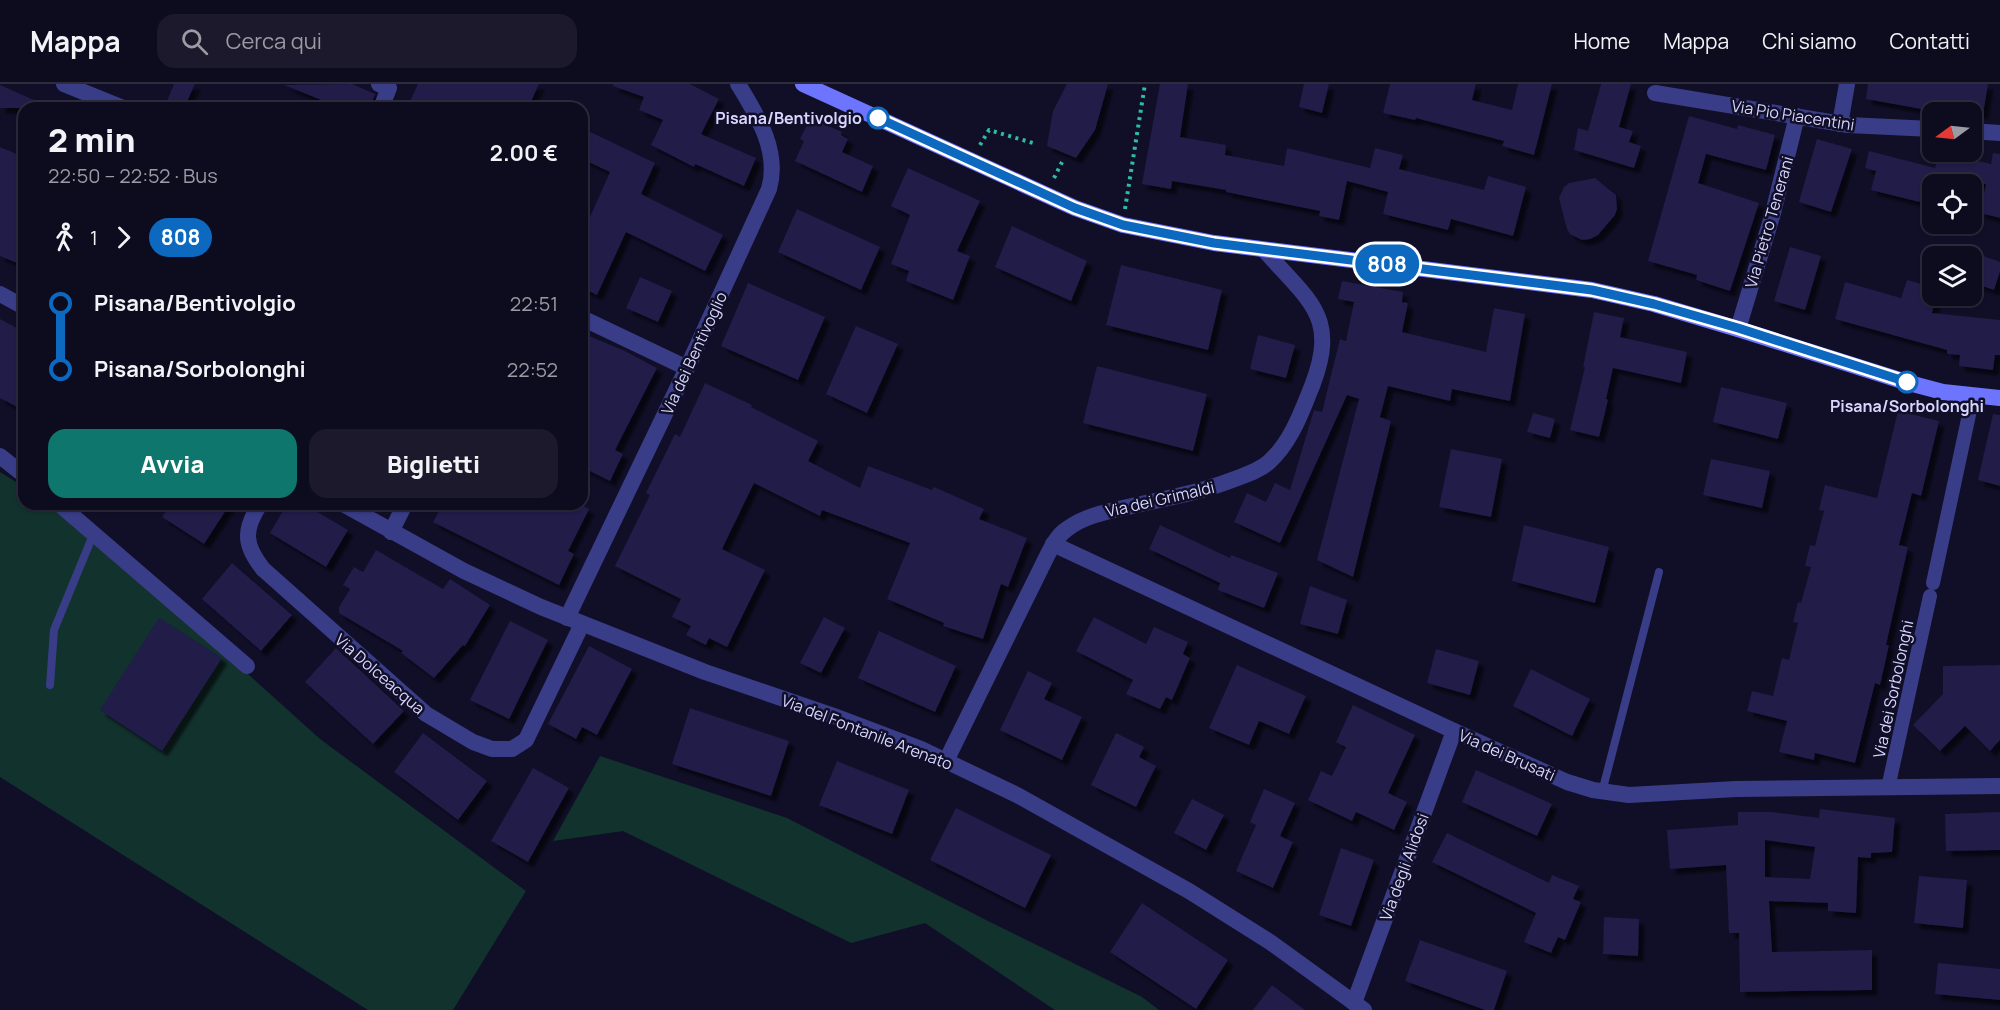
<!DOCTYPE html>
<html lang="it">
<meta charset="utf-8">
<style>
:root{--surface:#0d0b1e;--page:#1b192b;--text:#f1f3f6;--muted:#9a9ba4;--line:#2d2b3c;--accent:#0f766e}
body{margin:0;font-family:Manrope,sans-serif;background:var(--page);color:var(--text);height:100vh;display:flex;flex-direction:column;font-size:22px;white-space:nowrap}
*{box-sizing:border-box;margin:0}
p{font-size:20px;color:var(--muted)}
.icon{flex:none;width:33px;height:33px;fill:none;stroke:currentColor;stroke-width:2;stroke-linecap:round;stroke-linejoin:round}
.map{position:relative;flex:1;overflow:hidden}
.details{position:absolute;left:18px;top:18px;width:570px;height:408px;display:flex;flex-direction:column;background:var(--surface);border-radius:18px;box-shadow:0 2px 4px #0004,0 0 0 2px var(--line)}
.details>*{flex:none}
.badge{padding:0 12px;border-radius:20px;font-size:21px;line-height:39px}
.needle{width:39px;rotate:255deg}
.tools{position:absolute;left:1922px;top:18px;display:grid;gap:12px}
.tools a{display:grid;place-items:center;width:60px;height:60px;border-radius:12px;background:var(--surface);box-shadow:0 2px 4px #0004,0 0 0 2px var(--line);font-size:30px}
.map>.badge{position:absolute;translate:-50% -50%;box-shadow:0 0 0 3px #fff}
.legs{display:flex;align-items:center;gap:9px;height:66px;padding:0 30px;font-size:20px}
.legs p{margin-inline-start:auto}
.headline{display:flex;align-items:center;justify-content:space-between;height:102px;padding:0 30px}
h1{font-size:33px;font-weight:800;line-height:45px}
.primary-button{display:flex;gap:12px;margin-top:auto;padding:12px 30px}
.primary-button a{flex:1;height:69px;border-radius:18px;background:var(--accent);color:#fff;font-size:24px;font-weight:800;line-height:69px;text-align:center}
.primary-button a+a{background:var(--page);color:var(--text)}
ul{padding:0 30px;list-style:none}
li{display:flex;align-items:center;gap:21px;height:66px;font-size:22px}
li i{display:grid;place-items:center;width:9px;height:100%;margin:0 8px;background:currentColor}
li i::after{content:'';width:15px;height:15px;margin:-8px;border:4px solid;border-radius:50%;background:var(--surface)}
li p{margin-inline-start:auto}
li:first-child i{background:linear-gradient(#0000 50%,currentColor 0)}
li:last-child i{background:linear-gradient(currentColor 50%,#0000 0)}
header{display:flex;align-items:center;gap:36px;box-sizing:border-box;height:84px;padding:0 30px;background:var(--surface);border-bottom:2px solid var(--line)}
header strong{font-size:28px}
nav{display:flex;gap:33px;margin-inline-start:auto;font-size:21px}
.search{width:420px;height:54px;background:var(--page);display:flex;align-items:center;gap:15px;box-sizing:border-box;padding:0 21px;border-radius:18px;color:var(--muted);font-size:22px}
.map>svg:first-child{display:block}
</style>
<header>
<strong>Mappa</strong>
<div class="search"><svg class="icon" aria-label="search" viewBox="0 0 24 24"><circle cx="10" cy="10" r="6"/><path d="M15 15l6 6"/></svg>Cerca qui</div>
<nav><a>Home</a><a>Mappa</a><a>Chi siamo</a><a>Contatti</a></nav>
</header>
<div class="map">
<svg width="2000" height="926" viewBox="0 0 2000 926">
<defs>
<filter id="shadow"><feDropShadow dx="5.5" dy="5.5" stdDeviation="1.5" flood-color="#0009"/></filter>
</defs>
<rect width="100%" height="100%" fill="#110f28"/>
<g fill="#12322e">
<polygon points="0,388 24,403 24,420 52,420 116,471 320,655 526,807 453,926 368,926 0,693"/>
<polygon points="600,672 787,734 988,837 1142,913 1159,926 1055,926 925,839 851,859 623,747 553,757"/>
</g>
<g fill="#201b49" fill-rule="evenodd" filter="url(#shadow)">
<polygon points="174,0 195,0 184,24 164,24"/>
<polygon points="352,0 375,10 370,24 341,24 284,1"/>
<polygon points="418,0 539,0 528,24 407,24"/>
<polygon points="613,0 690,0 719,15 701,50 756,74 744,102 695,80 694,83 651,61 663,36 639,26 644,13 613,2"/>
<polygon points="1067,0 1108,0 1095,46 1076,74 1047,62 1053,27"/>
<polygon points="1160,0 1188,0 1180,53 1226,61 1225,71 1284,82 1287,64 1370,84 1375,64 1403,71 1399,85 1484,106 1488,92 1526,103 1513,152 1451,135 1448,146 1383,130 1388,108 1347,97 1339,136 1319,132 1320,127 1226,108 1226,106 1172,97 1171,105 1142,100"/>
<polygon points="1304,0 1329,0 1322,29 1299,23"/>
<polygon points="1390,0 1476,0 1472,16 1512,26 1518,0 1552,0 1534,71 1502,62 1504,57 1416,34 1415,36 1383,29"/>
<polygon points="1601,0 1631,0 1619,43 1633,47 1629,58 1641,62 1634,84 1574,66 1578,44 1588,47"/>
<polygon points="1868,0 1988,0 1983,30 1928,20 1927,26 1866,15"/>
<polygon points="0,1 52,24 0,24"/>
<polygon points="1689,32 1737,45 1738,41 1775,51 1766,86 1706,70 1698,99 1759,119 1730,207 1696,196 1697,191 1648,177"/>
<polygon points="810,34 842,48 841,51 848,55 842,68 873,82 862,108 795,77 804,57 800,55"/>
<polygon points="582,44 655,79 641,110 723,151 705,187 626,148 597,211 582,204 582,151 610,88 582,75"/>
<polygon points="1817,55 1852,65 1831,128 1799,118"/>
<polygon points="0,63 24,73 24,163 17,179 0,172"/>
<polygon points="1869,67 1935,84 1939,68 1991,80 1993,69 2000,70 2000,134 1980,129 1986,100 1932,100 1932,121 1871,106 1876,87 1865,84"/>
<polygon points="908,84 980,117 957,167 970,172 953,216 906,197 909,187 891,180 910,131 891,122"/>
<polygon points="1595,94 1616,111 1617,125 1615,131 1598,151 1590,155 1582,156 1570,150 1567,145 1559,114 1564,103 1569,99"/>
<polygon points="797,125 880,163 861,206 778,168"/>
<polygon points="1012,142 1087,177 1071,217 995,183"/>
<polygon points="1790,163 1821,172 1805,226 1774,217"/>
<polygon points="1978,170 2000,178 2000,187 1994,206 1971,198 1971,192"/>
<polygon points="1121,181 1222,206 1208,266 1106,241"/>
<polygon points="640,193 672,207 658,238 626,224"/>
<polygon points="1907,196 1932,203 1932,212 1936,212 1932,229 2000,236 2000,271 1995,271 1993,286 1959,282 1960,271 1947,270 1947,266 1835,235 1845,198 1901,214"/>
<polygon points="1342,197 1403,208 1402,218 1408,219 1402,248 1486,268 1494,224 1525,230 1510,317 1452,305 1450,317 1388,302 1380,333 1391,337 1353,493 1317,476 1359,315 1347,311 1280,459 1234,438 1247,409 1266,418 1275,399 1290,406 1313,329 1314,326 1322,328 1340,255 1346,257 1354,218 1338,215"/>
<polygon points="748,199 825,233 798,296 721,262"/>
<polygon points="1594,228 1624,234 1620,253 1687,268 1681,299 1613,284 1606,315 1608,316 1599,353 1570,346 1585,283 1583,283"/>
<polygon points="0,235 24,248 24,310 17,323 0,314"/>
<polygon points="856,242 898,260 867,329 826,310"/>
<polygon points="582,249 625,267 657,284 615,366 623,370 610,397 582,383"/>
<polygon points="1258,251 1295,261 1286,294 1250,285"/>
<polygon points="1097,282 1207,310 1193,367 1083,339"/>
<polygon points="705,299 752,321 751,323 818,357 808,377 860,404 868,382 932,406 934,403 984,425 979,435 1027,454 1008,503 1001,500 983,555 943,542 944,539 887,515 910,459 822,426 820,432 754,399 722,465 765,486 727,563 709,554 706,561 686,551 691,542 672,533 681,515 615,482 650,411 646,409 675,350 680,353"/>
<polygon points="1721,303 1787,319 1778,355 1713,338"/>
<polygon points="1898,327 1939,337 1921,412 1912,409 1899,461 1908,463 1886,561 1889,561 1880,601 1875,599 1855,679 1815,669 1814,676 1779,668 1787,637 1747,627 1752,607 1773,612 1782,574 1789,576 1798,539 1793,538 1798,518 1801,519 1811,483 1805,482 1810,461 1815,462 1824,427 1819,426 1825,401 1877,414"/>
<polygon points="1533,329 1555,335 1550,354 1527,348"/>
<polygon points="1993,330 2000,331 2000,402 1978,396"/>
<polygon points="1451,365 1502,375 1491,433 1439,423"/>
<polygon points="1711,375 1770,387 1762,424 1703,411"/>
<polygon points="171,420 230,420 204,460 162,433"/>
<polygon points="287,420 304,420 348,446 326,483 270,449"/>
<polygon points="443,420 579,420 589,425 568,467 574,470 559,501 433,438"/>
<polygon points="1160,441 1230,474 1231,471 1278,489 1264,524 1218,506 1220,499 1149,465"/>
<polygon points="1524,441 1609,463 1595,519 1512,497"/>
<polygon points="376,466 443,505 450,495 490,521 465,562 463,561 434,594 401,569 403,567 339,529 339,523 350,505 343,501 354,483 363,488"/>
<polygon points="232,479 292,531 261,567 202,515"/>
<polygon points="1310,502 1347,516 1338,550 1300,540"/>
<polygon points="824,533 845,544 821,589 800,579"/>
<polygon points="1094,533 1146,560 1154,543 1188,558 1183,570 1190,574 1172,616 1166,613 1160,625 1126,610 1133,596 1076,567"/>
<polygon points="159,534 222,574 162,667 100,626"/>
<polygon points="510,537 548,556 509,635 470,616"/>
<polygon points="879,547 956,582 935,628 858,594"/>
<polygon points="589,562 632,585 597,651 582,643 576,655 548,640"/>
<polygon points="336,564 404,627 373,660 305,598"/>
<polygon points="1436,565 1479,577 1470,611 1427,599"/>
<polygon points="1237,581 1306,612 1289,650 1259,637 1249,661 1209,644"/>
<polygon points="2000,581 2000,656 1990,667 1965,642 1940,667 1913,641 1943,610 1943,582"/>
<polygon points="1531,585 1590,615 1572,652 1513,622"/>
<polygon points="1028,587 1052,599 1044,615 1082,633 1062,676 1000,646"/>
<polygon points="1353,621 1415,651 1388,709 1407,718 1394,746 1356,728 1352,737 1308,716 1321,687 1332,692 1346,663 1336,658"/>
<polygon points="690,624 789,657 771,712 672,680"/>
<polygon points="423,649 487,697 458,736 394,688"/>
<polygon points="1116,649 1144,663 1139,673 1156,682 1136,723 1091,701"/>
<polygon points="837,677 909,706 892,750 819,721"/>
<polygon points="533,684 569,704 528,778 491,757"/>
<polygon points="1476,686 1552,720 1537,752 1462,718"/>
<polygon points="1264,705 1295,719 1280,752 1293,758 1273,804 1236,787 1256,741 1250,738"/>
<polygon points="1192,715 1224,731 1206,766 1174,749"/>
<polygon points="956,724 1051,771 1025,824 930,776"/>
<path d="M1820,725L1895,734L1892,768L1871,769V774L1858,773L1856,829L1828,827V819L1769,817L1772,868L1872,866V906L1740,908L1739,849H1729L1726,781L1670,785L1667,746L1738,741V728H1771L1819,734ZM1765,756L1815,763L1810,795L1765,793Z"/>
<polygon points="2000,728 2000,766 1946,767 1945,730"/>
<polygon points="1447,749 1549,799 1552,791 1579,802 1573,815 1581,818 1565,856 1558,853 1551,869 1524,858 1536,829 1432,778"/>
<polygon points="1341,764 1374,776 1351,842 1319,831"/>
<polygon points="1919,792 1967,796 1963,844 1914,839"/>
<polygon points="1142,819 1228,876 1196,925 1110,868"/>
<polygon points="1604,833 1639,835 1638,872 1603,870"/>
<polygon points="1420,856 1507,887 1494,926 1485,926 1405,897"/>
<polygon points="1938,879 2000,885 2000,916 1935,910"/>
<polygon points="1272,901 1305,926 1253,926"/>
</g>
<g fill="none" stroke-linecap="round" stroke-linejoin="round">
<g stroke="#2dbca7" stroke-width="4" stroke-dasharray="3 4.5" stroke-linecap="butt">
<polyline points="980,61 989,46 1033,59"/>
<polyline points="1054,94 1062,78"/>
<polyline points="1125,125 1145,0"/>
</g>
<g stroke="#393d88" stroke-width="8">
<polyline points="50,601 54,546 93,451"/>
<polyline points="1602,708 1659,488"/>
</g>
<g stroke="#393d88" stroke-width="14">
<polyline points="1933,499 1973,312"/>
<polyline points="1888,704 1930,512"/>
</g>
<g stroke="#393d88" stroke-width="16">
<polyline points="64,0 123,24"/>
<polyline points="379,0 389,4 381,24"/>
<polyline points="1655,9 1848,41 1932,45"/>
<polyline points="1840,40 1847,0"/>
<polyline points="1971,47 2000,49"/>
<polyline points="0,210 24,223"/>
<polyline points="582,234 687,284"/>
<polyline points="1738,245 1773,129 1797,32"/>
<polyline points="0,372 24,391"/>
<polyline points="59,420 247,582"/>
<path d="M260,420C243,446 244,461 263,485L426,630L473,658L492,665H512L526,656L582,540"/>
<polyline points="343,420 464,487 541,523 705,588 834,632 921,665 1017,711 1189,807 1270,858 1364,926"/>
<polyline points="391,448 405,420"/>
<polyline points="1053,460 1454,647 1567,698 1593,706 1629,711 1736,705 2000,702"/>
<path d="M567,534L687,284L769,105C780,67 757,31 738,0"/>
<path d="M946,677L1048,470C1053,460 1058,451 1067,445C1087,430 1112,427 1136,421C1168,414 1201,408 1232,396C1245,391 1259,387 1269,378C1288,361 1299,335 1308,312C1341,234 1313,221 1264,166"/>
<polyline points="1354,919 1454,647"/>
</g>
<polyline stroke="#6d75ff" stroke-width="16" points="803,0 1075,124 1123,141 1214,159 1592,206 1654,220 1738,245 1909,299 1943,308 2000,314"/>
</g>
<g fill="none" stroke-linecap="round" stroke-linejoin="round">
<g stroke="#fff" stroke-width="14">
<polyline id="line-1" points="878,34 1075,124 1123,141 1214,159 1592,206 1654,220 1738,244 1907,298"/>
</g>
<use href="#line-1" stroke="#0c69bf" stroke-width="9"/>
</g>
<g fill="#fff" stroke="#0c69bf" stroke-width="3">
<circle cx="878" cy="34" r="10"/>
<circle cx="1907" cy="298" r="10"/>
</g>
<g text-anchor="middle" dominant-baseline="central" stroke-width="5" stroke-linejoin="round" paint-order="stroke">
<g font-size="16" fill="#d7d6ff" stroke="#110f28">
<text transform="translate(1793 31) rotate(9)">Via Pio Piacentini</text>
<text transform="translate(1769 138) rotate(-74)">Via Pietro Tenerani</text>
<text transform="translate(694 269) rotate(-65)">Via dei Bentivoglio</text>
<text transform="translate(1160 415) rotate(-13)">Via dei Grimaldi</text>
<text transform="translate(380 590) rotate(41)">Via Dolceacqua</text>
<text transform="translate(1893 605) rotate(-78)">Via dei Sorbolonghi</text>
<text transform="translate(867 648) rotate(21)">Via del Fontanile Arenato</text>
<text transform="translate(1507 671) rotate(24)">Via dei Brusati</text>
<text transform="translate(1404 783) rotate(-70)">Via degli Alidosi</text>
</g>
<g font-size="16" font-weight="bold" fill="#d7d6ff" stroke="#110f28" text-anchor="end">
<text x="862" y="34">Pisana/Bentivolgio</text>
<text x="1907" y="322" text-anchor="middle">Pisana/Sorbolonghi</text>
</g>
</g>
</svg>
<div class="tools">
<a><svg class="needle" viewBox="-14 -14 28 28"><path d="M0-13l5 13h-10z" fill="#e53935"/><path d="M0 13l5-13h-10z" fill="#9a9ba4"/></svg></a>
<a><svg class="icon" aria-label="locate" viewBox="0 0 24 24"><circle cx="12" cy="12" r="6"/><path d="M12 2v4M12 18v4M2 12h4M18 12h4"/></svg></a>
<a><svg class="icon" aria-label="layers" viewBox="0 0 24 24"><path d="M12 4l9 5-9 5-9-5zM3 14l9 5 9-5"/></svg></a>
</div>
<b class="badge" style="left:1387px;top:180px;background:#0c69bf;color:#fff">808</b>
<section class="details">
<div class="headline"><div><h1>2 min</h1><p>22:50 – 22:52 · Bus</p></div><b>2.00 €</b></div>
<div class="legs"><svg class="icon" aria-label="walk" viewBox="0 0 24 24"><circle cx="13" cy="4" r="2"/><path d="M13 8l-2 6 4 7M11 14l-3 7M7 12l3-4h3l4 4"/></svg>1<svg class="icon" aria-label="forward" viewBox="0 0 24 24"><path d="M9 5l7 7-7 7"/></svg><b class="badge" style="background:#0c69bf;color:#fff">808</b></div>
<ul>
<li><i style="color:#0c69bf"></i><b>Pisana/Bentivolgio</b><p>22:51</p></li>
<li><i style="color:#0c69bf"></i><b>Pisana/Sorbolonghi</b><p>22:52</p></li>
</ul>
<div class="primary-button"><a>Avvia</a><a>Biglietti</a></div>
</section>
</div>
